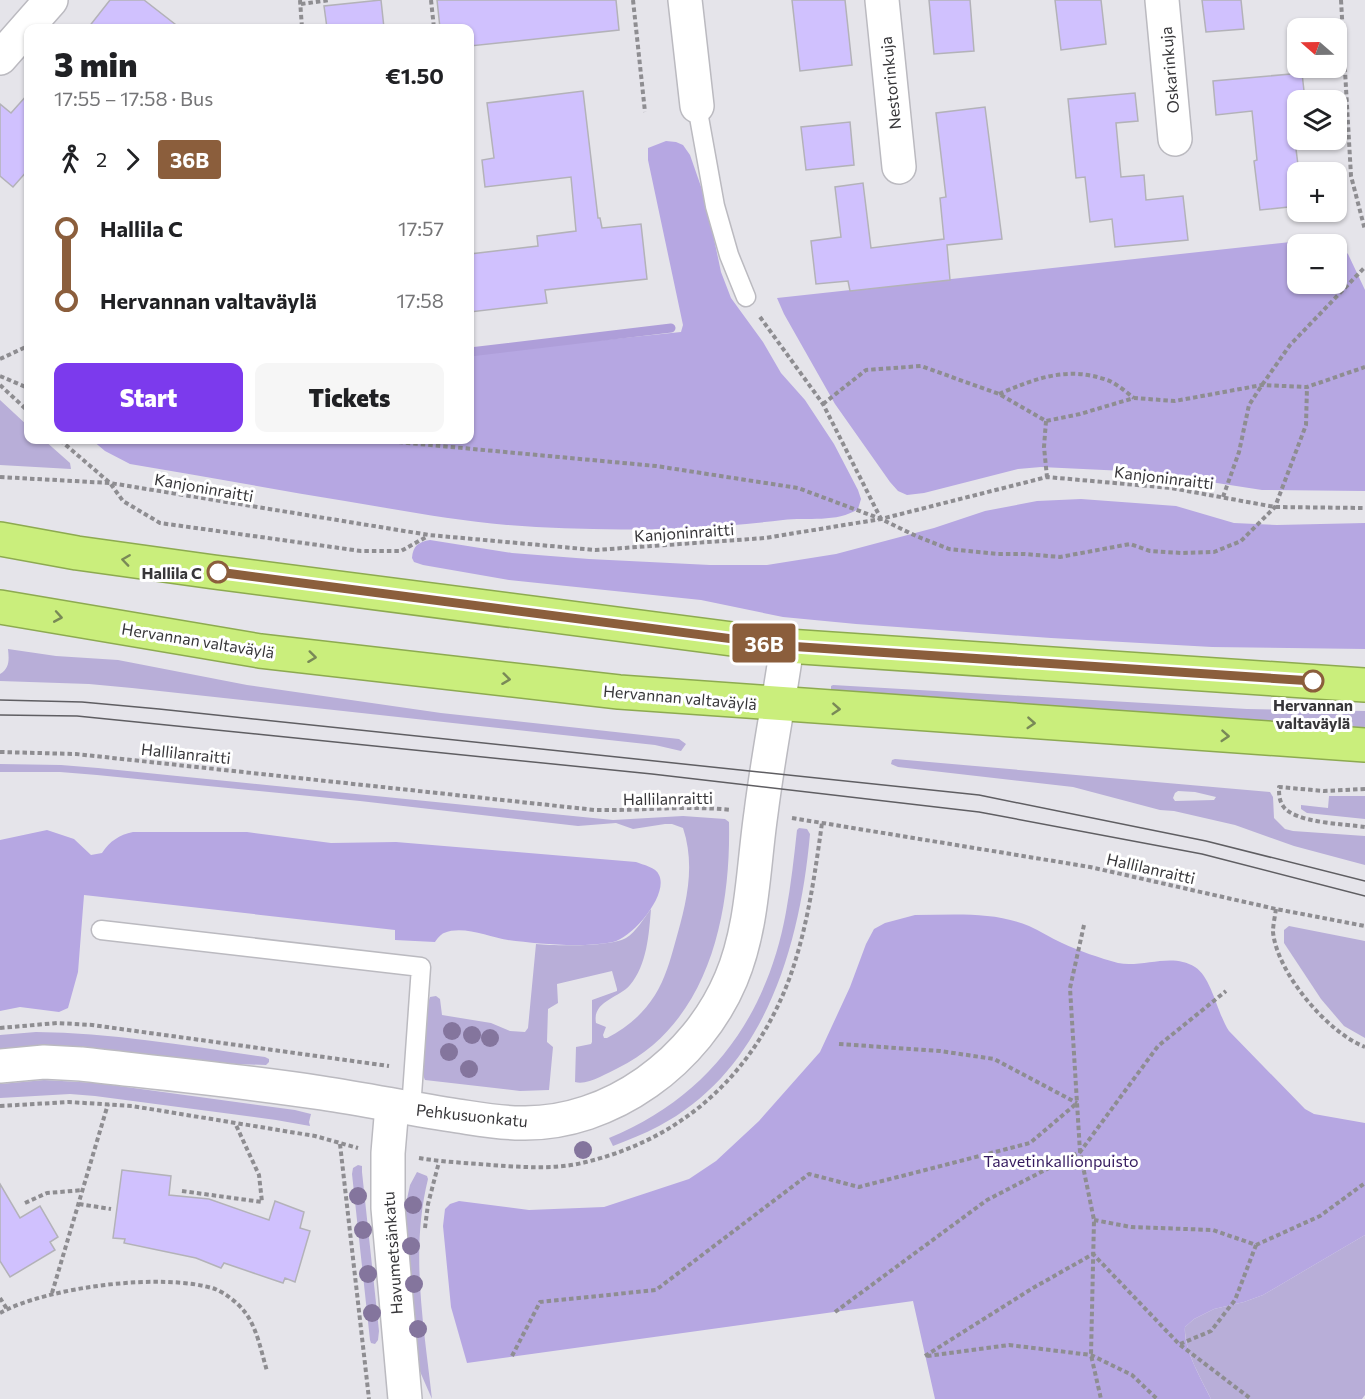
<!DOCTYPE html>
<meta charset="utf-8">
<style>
:root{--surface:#fff;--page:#f6f6f6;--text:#202124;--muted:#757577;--accent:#7c3aed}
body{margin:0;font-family:Commissioner,sans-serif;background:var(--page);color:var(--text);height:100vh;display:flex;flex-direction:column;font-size:22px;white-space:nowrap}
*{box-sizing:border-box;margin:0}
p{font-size:20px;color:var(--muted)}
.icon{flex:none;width:33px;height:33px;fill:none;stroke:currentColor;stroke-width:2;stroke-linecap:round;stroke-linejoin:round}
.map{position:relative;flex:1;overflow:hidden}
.panel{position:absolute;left:24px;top:24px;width:450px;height:420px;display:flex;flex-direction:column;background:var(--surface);border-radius:12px;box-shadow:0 2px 4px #0004}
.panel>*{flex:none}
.badge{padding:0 12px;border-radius:4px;font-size:21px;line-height:39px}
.needle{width:39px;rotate:290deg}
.controls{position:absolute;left:1287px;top:18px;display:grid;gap:12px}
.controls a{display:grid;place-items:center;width:60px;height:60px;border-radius:12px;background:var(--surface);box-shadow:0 2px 4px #0004;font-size:30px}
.map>.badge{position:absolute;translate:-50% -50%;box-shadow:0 0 0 3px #fff}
.legs{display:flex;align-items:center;gap:9px;height:66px;padding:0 30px;font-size:20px}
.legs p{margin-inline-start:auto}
.overview{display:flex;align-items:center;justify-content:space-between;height:102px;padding:0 30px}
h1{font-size:33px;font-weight:800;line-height:45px}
.primary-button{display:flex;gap:12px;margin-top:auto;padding:12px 30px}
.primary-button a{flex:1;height:69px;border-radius:12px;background:var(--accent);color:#fff;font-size:24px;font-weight:800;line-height:69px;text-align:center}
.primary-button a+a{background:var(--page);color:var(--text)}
ul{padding:0 30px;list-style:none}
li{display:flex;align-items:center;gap:21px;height:72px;font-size:22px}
li i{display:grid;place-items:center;width:9px;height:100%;margin:0 8px;background:currentColor}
li i::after{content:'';width:15px;height:15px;margin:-8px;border:4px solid;border-radius:50%;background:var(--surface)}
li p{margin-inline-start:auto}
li:first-child i{background:linear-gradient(#0000 50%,currentColor 0)}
li:last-child i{background:linear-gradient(currentColor 50%,#0000 0)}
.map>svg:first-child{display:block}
</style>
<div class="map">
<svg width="1365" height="1399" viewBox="0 0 1365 1399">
<rect width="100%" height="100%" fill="#e5e4ea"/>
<g fill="#b8aed8" fill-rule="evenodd">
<polygon points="0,400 28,426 28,440 44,440 70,463 71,469 0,465"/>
<path d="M8,649L56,656L118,660L247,685L441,713L679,739L686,744L681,751L655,745L132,688L89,684L0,681V674C10,668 9,659 8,649Z"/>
<polygon points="833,685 1247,709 1365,711 1365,733 831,692 831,686"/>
<path d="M895,759L1270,792L1273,797L1274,818L1285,829L1293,831L1365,836V865L1294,846L1235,825L1174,811L1160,810L1073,787L898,767L891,764L892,760ZM1178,791L1195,792L1216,797L1214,800L1175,801L1173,798L1175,793Z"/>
<path d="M0,764L61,765L98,768L613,820L683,816L725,819L729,822C731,914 709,1023 618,1068C607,1073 587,1086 575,1082L576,1047L591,1044L592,1042V1000L617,991V989L612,971L557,984L558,1003L548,1009L547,1042L553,1047L549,1090L520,1091L425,1080C419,1069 425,1010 430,997L436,996L440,999L442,1015L491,1023L510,1031L525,1032L528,1028L536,944C555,946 610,947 626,938C636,932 644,918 651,909C649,934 647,965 630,985C619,998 592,1001 596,1023L606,1027L603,1035L604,1038H607C627,1028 643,1014 655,995C665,979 670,961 675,943C686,905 696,867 683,828L672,824H665L633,829L616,823L578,826L360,801L97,775L60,772H0Z"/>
<polygon points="1329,796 1365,796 1365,819 1307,813 1301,809 1301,805 1328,808"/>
<path d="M799,828L807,829L810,834C800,946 765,1070 659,1126C644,1134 628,1140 613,1146L609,1138C709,1097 767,1017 786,912C791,885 794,857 797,830Z"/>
<polygon points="1289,926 1365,941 1365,1038 1344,1026 1321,999 1284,943 1284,930"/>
<path d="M36,1032C113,1033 189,1046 265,1057L269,1059V1062L266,1065L211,1063L89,1048L36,1046L0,1049V1035Z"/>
<polygon points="44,1080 97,1083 295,1110 311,1114 309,1122 310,1126 276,1120 95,1096 70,1094 0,1098 0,1084"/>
<polygon points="358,1165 362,1166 362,1172 379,1331 378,1340 375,1344 371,1343 370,1340 352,1174 353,1168"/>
<path d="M417,1172L427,1176L428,1179C410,1252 424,1326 432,1399L418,1367L405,1243V1208L410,1185Z"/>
<path d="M1365,1235V1395L1362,1399H1211C1201,1378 1184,1351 1185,1327L1194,1319L1214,1309L1244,1302L1263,1295Z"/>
</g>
<g fill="#b6a7e2" fill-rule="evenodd">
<path d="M666,141L676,142L683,145L690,155L706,201L721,272L731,298L763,342L781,373L805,400L834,444L858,490L861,499L858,509C837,523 807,517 783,520C692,531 598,532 507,525C452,520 399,510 345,501C273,489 202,476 130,464L105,451L92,440H470V354L681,332L683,325L648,160V148Z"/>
<path d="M1327,238L1339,245L1348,254L1365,290V491L1262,490L1146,472L1041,467L1018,469L924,493L907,495L898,491L890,482L835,404L784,314L777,298ZM1298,244H1336V284H1298Z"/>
<path d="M1081,499L1176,506L1234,523L1277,525L1365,523V649L1212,647L1051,638L856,624L783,617L701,600L509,580L423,565L414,562L412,558C413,546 418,542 430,540L512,553L589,559L710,565H767L836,554L934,528L985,511L1037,501Z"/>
<path d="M47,830L74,839L91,855L102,853C110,841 119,835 133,832H247L331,843L396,842L636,862C643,865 656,867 659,875C669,895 632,938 613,942C582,948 539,944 508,940C489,937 463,925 444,933C441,934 437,939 435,942L395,940V930L84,895L78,972L68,1008L59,1012L20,1007L0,1011V840Z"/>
<path d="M915,915C953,915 993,911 1029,926C1040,931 1051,938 1062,943C1079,951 1100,958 1118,963C1143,968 1172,952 1195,967C1212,978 1217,1013 1229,1031L1305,1109L1314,1114L1365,1123V1235L1263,1295L1244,1302L1214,1309L1194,1319L1185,1327C1183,1348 1201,1379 1211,1399H935L913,1301L467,1363L451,1307L443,1226L445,1209L450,1204L459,1201L529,1210L604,1207L689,1179L716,1161L759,1121L820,1052L850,987L866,944L874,929L885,923Z"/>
</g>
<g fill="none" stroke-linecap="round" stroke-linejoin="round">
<polyline stroke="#ae9ed9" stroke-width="9" points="470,352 671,328"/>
</g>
<g fill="#d0c1fe" stroke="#b3b2b8" stroke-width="1.5">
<polygon points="110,0 144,0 180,28 88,28"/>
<polygon points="381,0 384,28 327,28 324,6"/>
<polygon points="437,0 616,0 619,30 470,46 470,28 440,28"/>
<polygon points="792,0 845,0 852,65 800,71"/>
<polygon points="929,0 970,0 974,51 934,54"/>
<polygon points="1055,0 1101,0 1106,44 1061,50"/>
<polygon points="1202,0 1241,0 1244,29 1206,32"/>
<polygon points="1302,73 1305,100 1298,100 1298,133 1294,133 1298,165 1298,206 1260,210 1254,161 1257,160 1252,111 1216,115 1213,81"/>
<polygon points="583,91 598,218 600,218 602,228 641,224 647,279 545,290 547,303 470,312 470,254 538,246 537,236 576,231 571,177 485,187 482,160 494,158 487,103"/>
<polygon points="1135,93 1138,121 1116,123 1121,177 1144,175 1146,200 1183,196 1188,240 1115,247 1112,219 1090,222 1085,177 1076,178 1068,99"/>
<polygon points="28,94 28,170 13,187 0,176 0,104 11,113"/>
<polygon points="985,107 1002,239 947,245 950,280 850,291 848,281 816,284 811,241 841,237 835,187 863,183 871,248 944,239 940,198 946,197 936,113"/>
<polygon points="850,122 854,165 806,170 801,127"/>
<polygon points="122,1170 171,1176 169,1195 209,1199 269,1220 275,1201 304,1212 300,1228 310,1231 295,1282 285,1278 283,1283 224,1263 221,1268 196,1258 124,1243 125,1239 113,1238"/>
<polygon points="0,1184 20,1218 40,1206 58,1237 50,1242 55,1250 10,1277 0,1261"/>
</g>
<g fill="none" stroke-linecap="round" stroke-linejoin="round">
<g stroke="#bbbac0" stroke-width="21">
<g id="service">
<polyline points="697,106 715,206 729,255 746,297"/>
<polyline points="101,930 421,967 411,1109"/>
</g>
</g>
<g stroke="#bbbac0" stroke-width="36">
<g id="minor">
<polyline points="685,0 697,106"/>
<polyline points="882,0 899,167"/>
<polyline points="1162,0 1175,139"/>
<polyline points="0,58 51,0"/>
</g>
</g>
<g stroke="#bbbac0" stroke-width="36">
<polyline id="tertiary" points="392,1106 388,1153 388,1208 405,1399"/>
</g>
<g stroke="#bbbac0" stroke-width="36">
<path id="secondary" d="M0,1066L44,1062L81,1064C161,1073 243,1081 322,1093C368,1100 412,1109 458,1116C478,1119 500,1123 521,1123C611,1125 697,1060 731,979C753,927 753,868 761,813C768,757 779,702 787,646"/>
</g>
<g stroke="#8daa50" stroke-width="36">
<g id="trunk">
<polyline points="0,539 77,553 214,572 787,646 1365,685"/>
<polyline points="0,607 260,651 619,692 1365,745"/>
</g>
</g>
<g stroke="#8e8d91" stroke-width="4" stroke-dasharray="4.5 3" stroke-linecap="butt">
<polyline points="300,0 302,28"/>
<polyline points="431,0 434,28"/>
<polyline points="633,0 645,112"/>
<polyline points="1341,0 1351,176 1365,230"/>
<polyline points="301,4 330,0"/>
<polyline points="760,317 823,404 881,519"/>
<polyline points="0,359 28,346"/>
<polyline points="0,376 28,388"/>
<polyline points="0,385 28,411"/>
<path d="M999,394C1036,378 1068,366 1107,380C1116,383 1126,392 1134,398"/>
<polyline points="823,404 866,370 921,366 999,394 1046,421 1080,414 1134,398 1175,401 1262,385 1307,387 1365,367"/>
<polyline points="1046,421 1044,447 1047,477"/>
<polyline points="60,440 110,483 123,501 160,523 361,551 401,551 428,536"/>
<polyline points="376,440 656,466 798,488 881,519 916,536 949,549 997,554 1025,554 1060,557 1130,544 1150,551 1182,553 1214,552 1241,541 1275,507 1306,425 1307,387"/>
<polyline points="0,477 110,483 429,535 595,550 765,538 881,519 1047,477 1171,488 1275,507 1365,508"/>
<polyline points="1223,497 1239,452 1249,405 1262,385 1290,345 1365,267"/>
<path d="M0,752L76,754L595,810C641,811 685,805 731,810"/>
<path d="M1365,789L1324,791L1279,787C1279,794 1279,800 1283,806C1294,823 1345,824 1365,827"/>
<polyline points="792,818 1090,867 1276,909 1365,926"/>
<path d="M1276,909C1275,916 1273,925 1273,932C1277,973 1328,1033 1365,1047"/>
<polyline points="1084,925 1070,988 1080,1152 1094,1220 1091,1355 1101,1399"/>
<polyline points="0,1028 57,1023 92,1025 389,1066"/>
<polyline points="839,1044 940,1051 994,1059 1077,1103"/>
<polyline points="0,1106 69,1102 132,1106 315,1136 358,1148"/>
<polyline points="340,1144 369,1399"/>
<path d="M419,1158C443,1162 467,1163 491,1165C522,1167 556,1170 586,1162C686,1138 757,1070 791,974C808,925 815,873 822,823"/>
<polyline points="182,1191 262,1202 259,1175 235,1123"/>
<polyline points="25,1203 47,1193 83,1190"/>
<polyline points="79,1204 111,1209"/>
<polyline points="1094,1220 1131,1227 1213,1230 1256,1245 1320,1216 1365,1183"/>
<polyline points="425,1228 428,1204 439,1162"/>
<polyline points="52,1293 108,1104"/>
<polyline points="0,1298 7,1309"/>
<polyline points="835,1312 987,1200 1080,1152 1158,1046 1226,991"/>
<path d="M0,1313C47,1287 164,1272 215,1289C225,1293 238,1303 244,1311C257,1327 261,1351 267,1371"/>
<polyline points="1180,1344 1211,1331 1235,1300 1256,1245"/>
<polyline points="512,1356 540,1302 656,1290 809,1174 859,1187 1030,1143 1077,1103"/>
<polyline points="925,1356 1033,1288 1093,1254 1179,1344 1251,1399"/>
<polyline points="927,1356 1009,1345 1091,1355 1132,1375 1157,1399"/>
</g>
<use href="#service" stroke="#fff" stroke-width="18"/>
<use href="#minor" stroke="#fff" stroke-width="33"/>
<use href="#tertiary" stroke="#fff" stroke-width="33"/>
<use href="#secondary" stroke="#fff" stroke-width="33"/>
<use href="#trunk" stroke="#caee7c" stroke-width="33"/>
<g stroke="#5f5e62" stroke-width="1.5">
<polyline points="0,700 82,702 159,709 979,795 1206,841 1365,881"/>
<polyline points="0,715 77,716 266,735 652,774 979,812 1202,854 1365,896"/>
</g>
</g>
<g fill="#84759d">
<circle cx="452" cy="1031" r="9"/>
<circle cx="472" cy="1035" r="9"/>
<circle cx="490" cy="1038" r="9"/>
<circle cx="449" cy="1052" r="9"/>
<circle cx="469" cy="1069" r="9"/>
<circle cx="583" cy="1150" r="9"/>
<circle cx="358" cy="1196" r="9"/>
<circle cx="413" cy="1205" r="9"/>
<circle cx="363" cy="1230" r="9"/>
<circle cx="411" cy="1246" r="9"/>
<circle cx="368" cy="1274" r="9"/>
<circle cx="414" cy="1284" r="9"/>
<circle cx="372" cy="1313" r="9"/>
<circle cx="418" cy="1329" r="9"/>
</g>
<defs><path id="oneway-chevron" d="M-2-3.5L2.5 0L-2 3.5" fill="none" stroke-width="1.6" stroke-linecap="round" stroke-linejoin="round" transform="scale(1.5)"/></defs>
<g stroke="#798957">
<use href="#oneway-chevron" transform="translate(126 560) rotate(-172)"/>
<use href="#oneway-chevron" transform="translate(58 617) rotate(10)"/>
<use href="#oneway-chevron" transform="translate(312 657) rotate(7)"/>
<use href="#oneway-chevron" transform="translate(506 679) rotate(7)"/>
<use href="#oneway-chevron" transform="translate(836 709) rotate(4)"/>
<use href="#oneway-chevron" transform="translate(1031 723) rotate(4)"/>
<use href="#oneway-chevron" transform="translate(1225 736) rotate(4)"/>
</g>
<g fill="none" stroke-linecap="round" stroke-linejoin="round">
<g stroke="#fff" stroke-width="14">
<polyline id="line-1" points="218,572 787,646 1313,681"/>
</g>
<use href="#line-1" stroke="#8b5e3c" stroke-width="9"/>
</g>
<g fill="#fff" stroke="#8b5e3c" stroke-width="3">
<circle cx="218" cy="572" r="10"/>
<circle cx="1313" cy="681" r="10"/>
</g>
<g text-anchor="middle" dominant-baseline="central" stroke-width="6" stroke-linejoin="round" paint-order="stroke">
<g font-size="16" fill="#373639" stroke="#fff">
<text transform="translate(1169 70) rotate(-95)">Oskarinkuja</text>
<text transform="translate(890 83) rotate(-96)">Nestorinkuja</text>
<text transform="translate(1164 477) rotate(7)">Kanjoninraitti</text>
<text transform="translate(204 487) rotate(10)">Kanjoninraitti</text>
<text transform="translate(684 532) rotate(-4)">Kanjoninraitti</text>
<text transform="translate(198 640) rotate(9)">Hervannan valtaväylä</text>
<text transform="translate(680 697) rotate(5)">Hervannan valtaväylä</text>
<text transform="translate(186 753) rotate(6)">Hallilanraitti</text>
<text transform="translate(668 798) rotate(-1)">Hallilanraitti</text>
<text transform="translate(1151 868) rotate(13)">Hallilanraitti</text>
<text transform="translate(472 1115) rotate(6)">Pehkusuonkatu</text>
<text transform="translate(392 1253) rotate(-94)">Havumetsänkatu</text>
</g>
<g font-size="16" font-weight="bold" fill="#373639" stroke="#fff" text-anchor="end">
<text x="202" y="572">Hallila C</text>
<text x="1313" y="704" text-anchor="middle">Hervannan<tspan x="1313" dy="18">valtaväylä</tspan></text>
</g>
<g font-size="16" fill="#341a5e" stroke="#fff">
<text x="1061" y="1160">Taavetinkallionpuisto</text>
</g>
</g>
</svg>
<div class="controls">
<a><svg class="needle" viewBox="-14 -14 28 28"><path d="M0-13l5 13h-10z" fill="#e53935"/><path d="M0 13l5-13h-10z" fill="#757577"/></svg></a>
<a><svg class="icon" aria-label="layers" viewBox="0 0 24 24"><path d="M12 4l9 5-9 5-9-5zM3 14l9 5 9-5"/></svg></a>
<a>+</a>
<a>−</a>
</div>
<b class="badge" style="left:764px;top:643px;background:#8b5e3c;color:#fff">36B</b>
<section class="panel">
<div class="overview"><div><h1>3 min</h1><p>17:55 – 17:58 · Bus</p></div><b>€1.50</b></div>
<div class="legs"><svg class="icon" aria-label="walk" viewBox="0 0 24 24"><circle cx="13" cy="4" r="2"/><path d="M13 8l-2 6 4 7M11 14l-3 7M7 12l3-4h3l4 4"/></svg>2<svg class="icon" aria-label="forward" viewBox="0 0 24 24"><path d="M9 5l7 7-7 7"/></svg><b class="badge" style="background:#8b5e3c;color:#fff">36B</b></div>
<ul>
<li><i style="color:#8b5e3c"></i><b>Hallila C</b><p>17:57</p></li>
<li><i style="color:#8b5e3c"></i><b>Hervannan valtaväylä</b><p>17:58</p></li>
</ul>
<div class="primary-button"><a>Start</a><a>Tickets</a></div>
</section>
</div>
